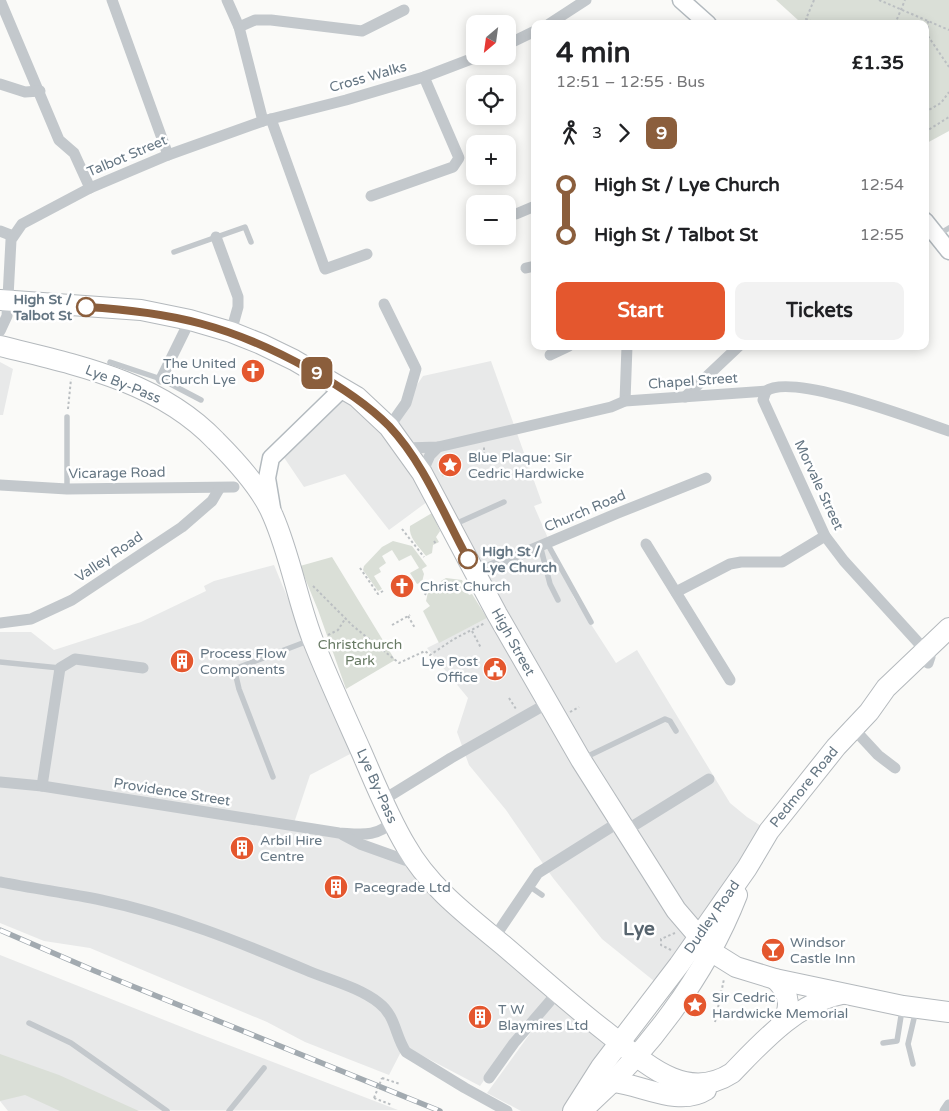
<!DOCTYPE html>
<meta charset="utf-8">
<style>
:root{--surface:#fff;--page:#f2f2f2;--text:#202124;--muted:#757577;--accent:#e4572e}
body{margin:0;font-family:"Varela Round",sans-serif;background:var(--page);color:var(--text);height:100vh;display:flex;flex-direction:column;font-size:19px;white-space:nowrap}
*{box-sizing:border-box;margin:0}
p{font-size:16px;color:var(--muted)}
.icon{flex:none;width:28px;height:28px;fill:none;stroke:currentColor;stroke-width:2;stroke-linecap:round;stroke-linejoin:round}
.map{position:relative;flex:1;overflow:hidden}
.drawer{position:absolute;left:531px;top:20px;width:398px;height:330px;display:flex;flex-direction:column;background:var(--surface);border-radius:10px;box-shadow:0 2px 12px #0003}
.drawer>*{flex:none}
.badge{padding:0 10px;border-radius:8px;font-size:18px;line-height:32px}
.needle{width:32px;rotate:209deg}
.tools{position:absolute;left:466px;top:15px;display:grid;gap:10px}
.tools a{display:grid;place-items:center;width:50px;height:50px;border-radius:10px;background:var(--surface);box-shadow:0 2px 12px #0003;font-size:25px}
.map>.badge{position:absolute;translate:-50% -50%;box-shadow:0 0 0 2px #fff}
.legs{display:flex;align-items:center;gap:8px;height:55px;padding:0 25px;font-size:16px}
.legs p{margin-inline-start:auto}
.summary{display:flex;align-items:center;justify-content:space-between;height:85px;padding:0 25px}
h1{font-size:28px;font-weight:800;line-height:38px}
.cta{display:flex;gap:10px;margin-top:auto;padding:10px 25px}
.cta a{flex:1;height:58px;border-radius:10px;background:var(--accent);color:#fff;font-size:20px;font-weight:800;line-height:58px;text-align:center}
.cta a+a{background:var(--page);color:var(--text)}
ul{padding:0 25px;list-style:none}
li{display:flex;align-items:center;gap:18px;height:50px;font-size:19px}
li i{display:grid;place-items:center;width:8px;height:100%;margin:0 6px;background:currentColor}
li i::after{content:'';width:12px;height:12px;margin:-6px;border:4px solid;border-radius:50%;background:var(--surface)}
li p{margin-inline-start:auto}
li:first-child i{background:linear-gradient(#0000 50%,currentColor 0)}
li:last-child i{background:linear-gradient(currentColor 50%,#0000 0)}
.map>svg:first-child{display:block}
</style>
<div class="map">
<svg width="949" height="1111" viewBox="0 0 949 1111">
<rect width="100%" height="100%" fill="#fafaf8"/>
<g fill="#e8e9e9">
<polygon points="491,361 542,503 534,506 574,598 616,663 637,650 730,803 747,817 769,831 674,994 654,981 602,939 553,878 506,810 469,765 457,732 468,698 427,648 497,613 435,496 389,530 345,474 304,487 283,456 343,388 389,426 423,376"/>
<polygon points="0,362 13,369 3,415 0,415"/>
<polygon points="274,565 352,753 310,775 293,826 347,836 407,867 456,907 608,1040 563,1111 521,1111 487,1093 534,1028 526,1021 480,1086 404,1046 389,1075 305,1042 267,1022 90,948 44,941 0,923 0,632 31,632 54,650 141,622 206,591 204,586 214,581"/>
<polygon points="0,955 197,1033 398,1110 8,1111 0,1101"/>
</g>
<g fill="#dadfd7">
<polygon points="776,0 949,0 949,131 925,144 925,24 797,24 798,20"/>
<polygon points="460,455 448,458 451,473 442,477 439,461 443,458"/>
<path d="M432,513L440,531L436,537L439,542L433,545L432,553L426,556C419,547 408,537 410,526Z"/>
<polygon points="393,541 412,546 427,566 422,569 424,574 422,582 417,584 410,573 419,568 411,555 399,561 392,550 382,556 386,563 379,568 381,572 374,576 382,589 378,591 363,570 364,566 382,547"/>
<polygon points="332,557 395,660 346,689 318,610 300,566"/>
<polygon points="446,578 462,580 469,595 472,594 487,618 439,643 423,611 430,606 426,601 429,588 438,586 441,581"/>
<polygon points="0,1054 59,1075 139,1111 60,1111 25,1095 0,1101"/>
</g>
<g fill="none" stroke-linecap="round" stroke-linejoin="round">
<g stroke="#b3babf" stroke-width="19">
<g id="secondary">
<polyline points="681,0 708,24"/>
<polyline points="925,221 949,251"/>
<polyline points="272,508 267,478 271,458 343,388"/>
</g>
</g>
<g stroke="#b4b9bd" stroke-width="22">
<g id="highway">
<polyline points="0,300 141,310 190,320 231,332 261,344 294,360 357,397 389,427 422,473 497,614 581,760 676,910 712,952 736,967 775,979 903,1006 949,1012"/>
<path d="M0,346C77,365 159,381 216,441C237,462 262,489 273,516C290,555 297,598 312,638C327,676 344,713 361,751C375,783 388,816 406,846C429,887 468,916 503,945C537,974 570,1004 605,1031C642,1060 684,1104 732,1073C763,1041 797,1003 842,994"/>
<path d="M775,979C791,994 792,1010 779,1027"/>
<path d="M614,1082C642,1085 679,1107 706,1090"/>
<polyline points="573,1111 601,1067 679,965 747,868 769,831 836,747 869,712 886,688 949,628"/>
<path d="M581,1111C646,1055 706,975 737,895"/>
</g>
</g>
<g stroke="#bbbfc2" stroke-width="2" stroke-dasharray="2.5 2.5" stroke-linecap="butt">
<polyline points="814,0 806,19 818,24"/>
<polyline points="879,0 949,30"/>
<polyline points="928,21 928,36 949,67"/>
<polyline points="895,24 905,0"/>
<polyline points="925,112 941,103 949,92"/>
<polyline points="925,132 949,117"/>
<polyline points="68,409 71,379"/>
<polyline points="478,455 484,454 484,447"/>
<polyline points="402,529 424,557"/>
<polyline points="434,541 436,544"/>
<polyline points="360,568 378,594 383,591"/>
<polyline points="313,586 353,626 399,663 425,651 430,655 454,639 485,623"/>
<polyline points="425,595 428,588"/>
<polyline points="408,616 415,628"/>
<polyline points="392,625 410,615"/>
<polyline points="472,631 481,648"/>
<polyline points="328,635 338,630 345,619"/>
<polyline points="509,698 516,709"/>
<polyline points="570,712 579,707"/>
<polyline points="671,950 661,945 661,939 675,933"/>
<polyline points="715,1022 724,979"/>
<polyline points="382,1078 400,1084"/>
<polyline points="374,1098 392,1105"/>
</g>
<g stroke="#c3c8cc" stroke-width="5.5">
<polyline points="939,234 949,228"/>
<polyline points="174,252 245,227 251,242"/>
<polyline points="110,362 161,379 201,400"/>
<polyline points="67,489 67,417"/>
<polyline points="453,525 504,502"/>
<polyline points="547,543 591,622"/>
<polyline points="540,545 550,584 558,600"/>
<polyline points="0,662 60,668"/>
<polyline points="584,758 665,719 670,721 676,731"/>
<polyline points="273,777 239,689 235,672 237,668 308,641"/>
<polyline points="529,886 542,895"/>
<polyline points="29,1023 71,1043 167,1111"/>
<polyline points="883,1043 897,1041 902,1010"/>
<polyline points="913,1064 908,1044 916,1010"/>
<polyline points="229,1111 264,1068"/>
</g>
<g stroke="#c3c8cc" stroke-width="11">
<polyline points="0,0 59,140 74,153 90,188"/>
<polyline points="112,0 168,155"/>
<polyline points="227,0 239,27 263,121"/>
<polyline points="549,24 586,0"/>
<polyline points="239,27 255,20 271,20 362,31 404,10"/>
<polyline points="508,44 535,31"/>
<polyline points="0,84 25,92 40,91"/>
<polyline points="271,119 325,269 367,254"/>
<polyline points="371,196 453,167 459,158 424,77"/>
<polyline points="516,214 535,206"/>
<polyline points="0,231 13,236"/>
<polyline points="216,237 238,297 238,307 231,332"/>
<polyline points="526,268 535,266"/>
<polyline points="384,304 416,369 406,403 389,427"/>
<polyline points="0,331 7,316 11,240 22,224 90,188 168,155 263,121 346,100 424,77 479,56"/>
<polyline points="550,355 569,346"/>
<polyline points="161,379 190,320"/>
<polyline points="766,391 763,400 825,536 844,561 925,650 930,657 928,663"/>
<polyline points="685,397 739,346"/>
<polyline points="625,401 627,346"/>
<path d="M406,448L438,447L611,407L625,401L766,391C792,372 916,420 949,431"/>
<polyline points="422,473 430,455 438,447"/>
<polyline points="0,485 67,489 234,487"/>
<polyline points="646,544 730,680"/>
<polyline points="476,573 618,513 706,478"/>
<polyline points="676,592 730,564 741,562 782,562 825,536"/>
<polyline points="0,623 31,619 72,600 182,527 212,501 219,489"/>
<polyline points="853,728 878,755 895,768"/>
<path d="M0,782L42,786L339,833C359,834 378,838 392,821"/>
<polyline points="42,786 60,668 75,659 143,668"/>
<polyline points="383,800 451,758 548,703"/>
<polyline points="625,831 709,779"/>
<polyline points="343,835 360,844 416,864"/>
<path d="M0,882C34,889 68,893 101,900C173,915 239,942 306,970C329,980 359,987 379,1003C396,1016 395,1036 406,1052L465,1088L507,1111"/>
<polyline points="494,938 538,873 619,822"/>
<polyline points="489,1078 514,1043 557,993"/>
<polyline points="945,1111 949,1105"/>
</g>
<use href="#secondary" stroke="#fff" stroke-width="16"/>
<use href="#highway" stroke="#fff" stroke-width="20"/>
<g stroke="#a2aab0" stroke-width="5.5">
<polyline id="rail" points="0,930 95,971 440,1111"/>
</g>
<use href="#rail" stroke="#fff" stroke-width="4" stroke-dasharray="11" stroke-linecap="butt"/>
<polyline stroke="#bbbfc2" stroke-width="2" stroke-dasharray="2.5 2.5" stroke-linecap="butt" points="374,1098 382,1078"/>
</g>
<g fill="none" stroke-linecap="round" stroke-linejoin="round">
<g stroke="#fff" stroke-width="11">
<path id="line-1" d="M86,307C173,312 232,326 309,369C338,385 365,402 389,426C424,463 444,515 468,559"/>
</g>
<use href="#line-1" stroke="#8b5e3c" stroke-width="8"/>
</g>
<defs>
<g id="church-disc" transform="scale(1.25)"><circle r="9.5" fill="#e4572e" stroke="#fff"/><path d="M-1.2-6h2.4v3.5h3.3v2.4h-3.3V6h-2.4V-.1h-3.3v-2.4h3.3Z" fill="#fff"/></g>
<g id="sight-disc" transform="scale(1.25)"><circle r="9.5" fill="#e4572e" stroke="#fff"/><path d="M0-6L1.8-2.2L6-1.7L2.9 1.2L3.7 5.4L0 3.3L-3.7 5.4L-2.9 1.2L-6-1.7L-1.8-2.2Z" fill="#fff"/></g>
<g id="building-disc" transform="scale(1.25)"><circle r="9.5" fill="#e4572e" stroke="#fff"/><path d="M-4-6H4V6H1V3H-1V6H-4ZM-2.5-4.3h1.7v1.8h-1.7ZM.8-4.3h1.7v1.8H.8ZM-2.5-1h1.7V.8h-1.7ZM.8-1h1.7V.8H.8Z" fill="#fff"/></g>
<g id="civic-disc" transform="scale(1.25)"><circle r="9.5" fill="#e4572e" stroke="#fff"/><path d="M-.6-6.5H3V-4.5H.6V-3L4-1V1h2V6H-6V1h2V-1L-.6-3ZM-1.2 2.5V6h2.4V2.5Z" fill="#fff"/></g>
<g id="bar-disc" transform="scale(1.25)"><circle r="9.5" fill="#e4572e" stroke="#fff"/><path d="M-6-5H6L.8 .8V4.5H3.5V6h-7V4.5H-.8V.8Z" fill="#fff"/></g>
</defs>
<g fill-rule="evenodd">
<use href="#church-disc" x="253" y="371"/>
<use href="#sight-disc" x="450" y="465"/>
<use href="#church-disc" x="402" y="586"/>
<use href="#building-disc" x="182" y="661"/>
<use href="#civic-disc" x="495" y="669"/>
<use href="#building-disc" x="242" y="848"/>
<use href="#building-disc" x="336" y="887"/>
<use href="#bar-disc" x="773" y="950"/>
<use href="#sight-disc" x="695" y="1005"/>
<use href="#building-disc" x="480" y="1017"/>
</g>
<g fill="#fff" stroke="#8b5e3c" stroke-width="2.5">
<circle cx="86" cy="307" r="9"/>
<circle cx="468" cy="559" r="9"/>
</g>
<g text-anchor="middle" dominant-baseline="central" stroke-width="5" stroke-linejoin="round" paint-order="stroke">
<g font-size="14" fill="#657683" stroke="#fff">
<text transform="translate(368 77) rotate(-16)">Cross Walks</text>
<text transform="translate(127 156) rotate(-23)">Talbot Street</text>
<text transform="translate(693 381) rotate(-4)">Chapel Street</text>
<text transform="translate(123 384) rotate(22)">Lye By-Pass</text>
<text transform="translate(117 473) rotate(-1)">Vicarage Road</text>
<text transform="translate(819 485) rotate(65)">Morvale Street</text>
<text transform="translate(585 511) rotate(-23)">Church Road</text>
<text transform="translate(109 557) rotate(-34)">Valley Road</text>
<text transform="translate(513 642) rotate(61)">High Street</text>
<text transform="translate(377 786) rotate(66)">Lye By-Pass</text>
<text transform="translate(804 787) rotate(-51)">Pedmore Road</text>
<text transform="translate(172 792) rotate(9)">Providence Street</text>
<text transform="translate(712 917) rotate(-55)">Dudley Road</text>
</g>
<g font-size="14" font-weight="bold" fill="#657683" stroke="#fff" text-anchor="end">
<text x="72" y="299">High St /<tspan x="72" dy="16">Talbot St</tspan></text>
<text x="482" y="551" text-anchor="start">High St /<tspan x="482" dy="16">Lye Church</tspan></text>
</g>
<g font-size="14" fill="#657683" stroke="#fff" text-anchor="start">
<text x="236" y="363" text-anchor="end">The United<tspan x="236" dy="16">Church Lye</tspan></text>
<text x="468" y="457">Blue Plaque: Sir<tspan x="468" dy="16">Cedric Hardwicke</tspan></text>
<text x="420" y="586">Christ Church</text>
<text x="200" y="653">Process Flow<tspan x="200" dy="16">Components</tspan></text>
<text x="478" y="661" text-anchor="end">Lye Post<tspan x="478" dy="16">Office</tspan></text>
<text x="260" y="840">Arbil Hire<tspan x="260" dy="16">Centre</tspan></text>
<text x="354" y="887">Pacegrade Ltd</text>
<text x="790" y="942">Windsor<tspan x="790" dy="16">Castle Inn</tspan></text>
<text x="712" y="997">Sir Cedric<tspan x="712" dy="16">Hardwicke Memorial</tspan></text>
<text x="498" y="1009">T W<tspan x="498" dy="16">Blaymires Ltd</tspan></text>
</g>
<g font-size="14" fill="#687a64" stroke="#fff">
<text x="360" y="644">Christchurch<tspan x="360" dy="16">Park</tspan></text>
</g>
<g font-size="19" font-weight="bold" fill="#57646e" stroke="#fff">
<text x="639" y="929">Lye</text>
</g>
</g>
</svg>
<div class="tools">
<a><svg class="needle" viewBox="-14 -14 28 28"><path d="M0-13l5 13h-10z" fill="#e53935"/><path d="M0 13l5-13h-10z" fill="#757577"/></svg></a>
<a><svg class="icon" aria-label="locate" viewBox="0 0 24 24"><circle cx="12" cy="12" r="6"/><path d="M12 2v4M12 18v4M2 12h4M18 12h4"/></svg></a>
<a>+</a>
<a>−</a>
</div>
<b class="badge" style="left:317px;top:373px;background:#8b5e3c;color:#fff">9</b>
<section class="drawer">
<div class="summary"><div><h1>4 min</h1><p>12:51 – 12:55 · Bus</p></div><b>£1.35</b></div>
<div class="legs"><svg class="icon" aria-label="walk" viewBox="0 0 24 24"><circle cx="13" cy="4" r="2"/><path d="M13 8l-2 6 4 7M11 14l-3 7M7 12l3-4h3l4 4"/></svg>3<svg class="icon" aria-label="forward" viewBox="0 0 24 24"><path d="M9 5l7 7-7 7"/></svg><b class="badge" style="background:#8b5e3c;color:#fff">9</b></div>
<ul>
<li><i style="color:#8b5e3c"></i><b>High St / Lye Church</b><p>12:54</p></li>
<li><i style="color:#8b5e3c"></i><b>High St / Talbot St</b><p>12:55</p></li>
</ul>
<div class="cta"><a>Start</a><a>Tickets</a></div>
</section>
</div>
